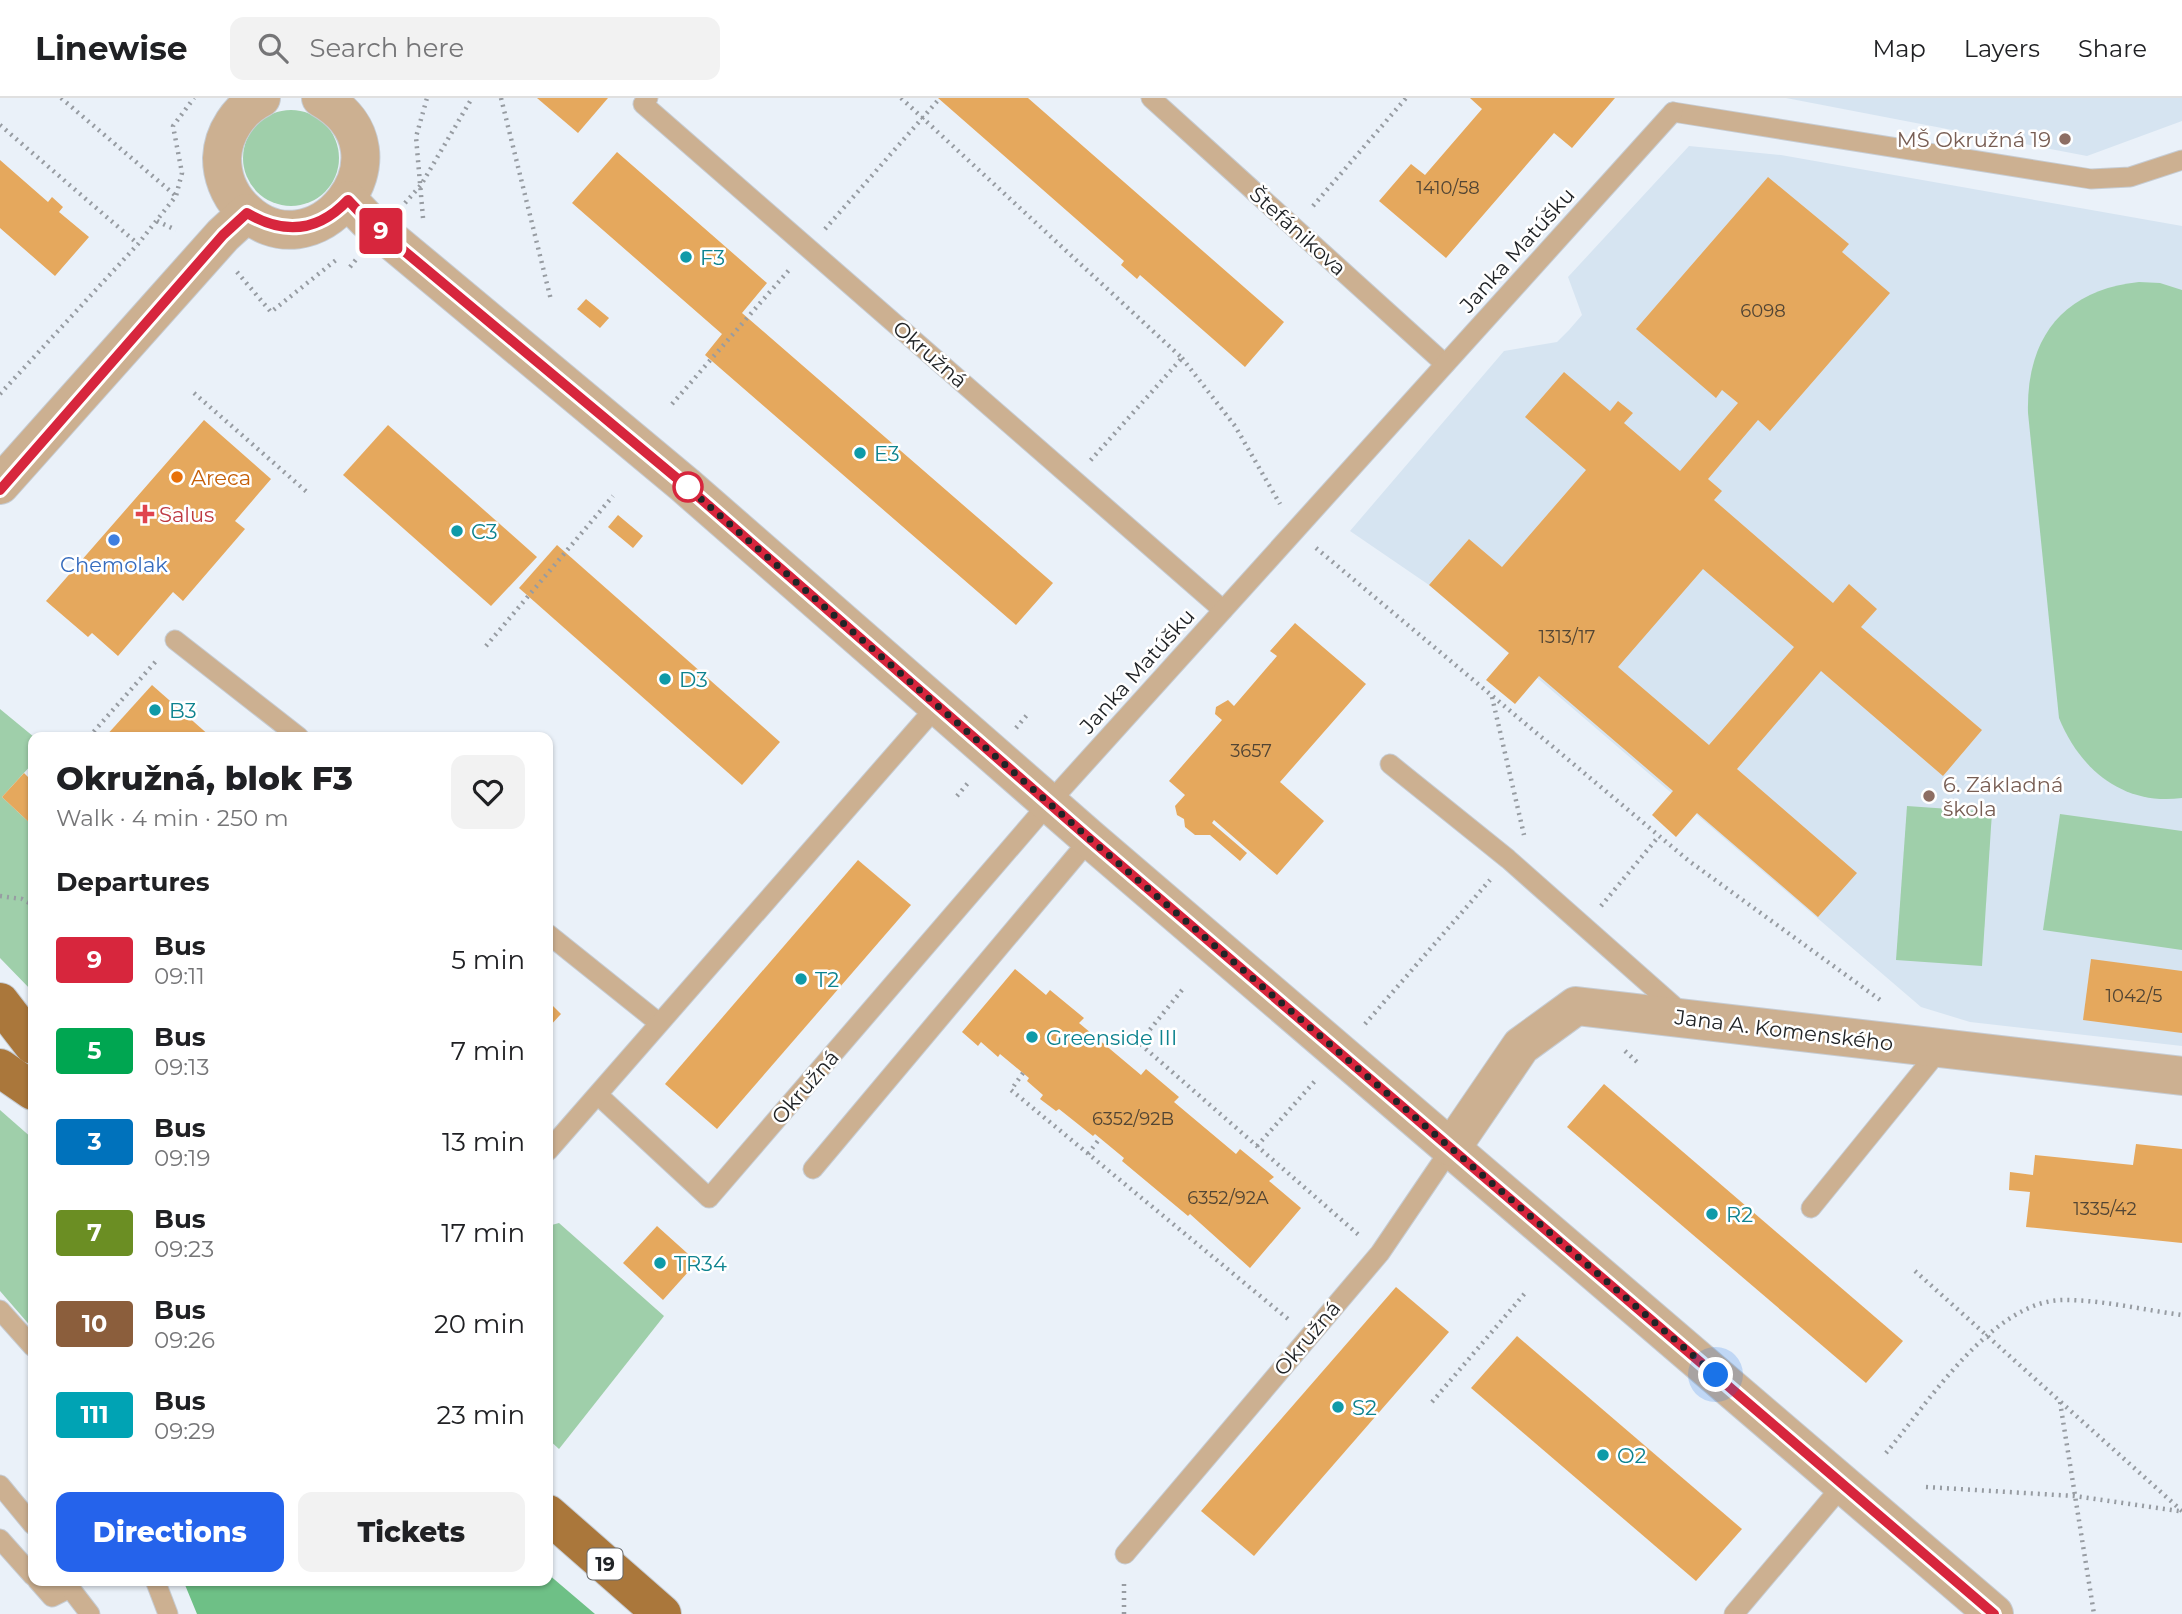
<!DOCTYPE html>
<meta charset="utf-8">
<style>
:root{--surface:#fff;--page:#f2f2f2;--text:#202124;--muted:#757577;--line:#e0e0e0;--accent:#2563eb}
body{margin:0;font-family:Montserrat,sans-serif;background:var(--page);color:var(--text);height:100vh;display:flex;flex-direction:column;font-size:26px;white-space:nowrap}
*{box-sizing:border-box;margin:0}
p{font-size:23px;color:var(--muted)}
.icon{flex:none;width:38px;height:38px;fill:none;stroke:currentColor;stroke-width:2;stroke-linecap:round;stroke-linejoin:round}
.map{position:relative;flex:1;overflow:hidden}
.details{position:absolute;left:28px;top:634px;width:525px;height:854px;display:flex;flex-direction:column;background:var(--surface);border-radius:14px;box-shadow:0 2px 5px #0004}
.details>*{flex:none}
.badge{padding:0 14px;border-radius:5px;font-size:24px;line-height:46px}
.you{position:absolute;width:35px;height:35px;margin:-18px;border:5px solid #fff;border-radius:50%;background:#1a73e8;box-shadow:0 0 0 10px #1a73e833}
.map>.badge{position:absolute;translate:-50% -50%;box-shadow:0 0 0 4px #fff}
h2{padding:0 28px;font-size:26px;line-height:63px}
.round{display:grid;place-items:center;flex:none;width:74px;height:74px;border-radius:14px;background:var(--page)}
.head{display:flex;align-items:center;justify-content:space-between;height:119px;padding:0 28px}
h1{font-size:33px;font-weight:800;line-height:52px}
.primary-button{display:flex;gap:14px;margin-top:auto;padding:14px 28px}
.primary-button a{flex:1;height:80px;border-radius:14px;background:var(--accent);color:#fff;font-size:28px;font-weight:800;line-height:80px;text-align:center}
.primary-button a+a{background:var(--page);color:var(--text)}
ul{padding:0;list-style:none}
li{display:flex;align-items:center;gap:21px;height:91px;padding:0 28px}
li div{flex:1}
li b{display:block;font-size:26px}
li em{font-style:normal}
li .badge{min-width:77px;font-weight:700;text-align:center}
header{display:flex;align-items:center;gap:42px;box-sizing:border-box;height:98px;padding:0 35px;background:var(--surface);border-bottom:2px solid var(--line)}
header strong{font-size:33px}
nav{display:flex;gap:38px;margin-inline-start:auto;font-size:24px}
.search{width:490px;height:63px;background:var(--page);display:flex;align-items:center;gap:18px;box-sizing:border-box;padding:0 24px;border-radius:14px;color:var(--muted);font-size:26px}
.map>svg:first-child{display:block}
</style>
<header>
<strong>Linewise</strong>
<div class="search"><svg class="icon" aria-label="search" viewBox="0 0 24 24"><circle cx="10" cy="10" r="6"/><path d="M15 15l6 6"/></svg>Search here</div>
<nav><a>Map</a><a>Layers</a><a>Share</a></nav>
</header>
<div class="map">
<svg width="2182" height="1516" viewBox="0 0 2182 1516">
<rect width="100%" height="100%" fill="#eaf1f9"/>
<g fill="#d6e4f1">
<polygon points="1786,0 2182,0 2182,23 2087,58"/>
<polygon points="1689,48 1781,57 2182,128 2182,948 1970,924 1921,909 1429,487 1350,433 1504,253 1557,244 1569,232 1582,217 1568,179"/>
</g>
<g fill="#9fcfaa">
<circle cx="291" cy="60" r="48"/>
<path d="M2139,184L2160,185L2182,192V700C2124,708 2080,672 2059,620L2028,315C2026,240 2063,192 2139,184Z"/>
<polygon points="0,611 34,639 33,665 2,699 33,728 33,894 0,860"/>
<polygon points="1907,708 1992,714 1982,868 1896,862"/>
<polygon points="2060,716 2182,733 2182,852 2043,832"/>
<polygon points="0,1012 33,1041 33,1231 0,1193"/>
<polygon points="559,1125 664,1218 559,1351 548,1341 548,1128"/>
</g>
<polygon fill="#6ec086" points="548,1476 595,1516 197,1516 183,1482 548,1482"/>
<g fill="#e5a85d" fill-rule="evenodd">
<polygon points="537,0 608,0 578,35"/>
<polygon points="938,0 1028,0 1284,224 1245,269 1140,177 1137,181 1121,167 1124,163"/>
<polygon points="1470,0 1615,0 1572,50 1554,35 1446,160 1379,103 1411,66 1425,77 1482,11"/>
<polygon points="617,54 767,185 742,215 1053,485 1016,527 705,257 722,236 572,105"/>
<polygon points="0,62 48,104 52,99 63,109 59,114 89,139 55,178 0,130"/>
<path d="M1768,79L1849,146L1842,154L1890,195L1770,333L1758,322L1708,381L1722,393L1714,402L1833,505L1849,486L1877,511L1861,529L1982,632L1943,678L1821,573L1737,671L1857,775L1818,819L1697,715L1676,739L1652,717L1673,693L1539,578L1515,606L1486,582L1509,555L1429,487L1469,441L1502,469L1586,372L1525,319L1564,274L1610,313L1618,303L1633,315L1624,325L1680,373L1738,305L1722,292L1716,300L1636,231ZM1703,471L1794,549L1709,647L1618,569Z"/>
<polygon points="586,201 609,220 600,230 577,211"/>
<polygon points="204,322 271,381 235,423 245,431 183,503 173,494 118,558 92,535 88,539 46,503"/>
<polygon points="388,327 537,459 491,508 343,377"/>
<polygon points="618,417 643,438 633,450 608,429"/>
<polygon points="557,447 780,644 742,687 519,490"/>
<polygon points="1295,525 1366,586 1280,684 1324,723 1277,777 1214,722 1212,725 1247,755 1240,763 1210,737 1195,737 1185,729 1184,721 1177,717 1175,708 1185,697 1169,683 1222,622 1215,616 1216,609 1228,602 1234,608 1277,558 1270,553"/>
<polygon points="152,587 211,639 105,639"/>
<polygon points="24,675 33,684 33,728 2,699"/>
<polygon points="858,762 911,807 717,1031 665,986"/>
<polygon points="2091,861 2182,873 2182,935 2083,922"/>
<polygon points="1015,871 1046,897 1050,892 1084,920 1079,925 1141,977 1146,971 1179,999 1174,1004 1236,1056 1240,1051 1274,1079 1269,1083 1301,1110 1250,1170 1190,1116 1188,1118 1122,1063 1124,1060 1095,1036 1093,1038 1059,1011 1056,1013 1040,1001 1043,997 1027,983 1029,980 1000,956 998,959 981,944 978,948 962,934"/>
<polygon points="548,903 561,916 548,930"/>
<polygon points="1604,986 1903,1243 1866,1285 1567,1029"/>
<polygon points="2136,1046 2182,1051 2182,1145 2026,1129 2030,1094 2009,1092 2010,1074 2033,1077 2035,1057 2133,1067"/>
<polygon points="657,1128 697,1164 663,1202 623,1165"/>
<polygon points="1396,1189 1449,1234 1254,1458 1201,1413"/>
<polygon points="1517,1238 1742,1431 1696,1483 1471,1290"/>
</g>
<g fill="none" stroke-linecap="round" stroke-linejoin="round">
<g stroke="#c6ccd3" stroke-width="21">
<g id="lane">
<polyline points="648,0 643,6 1223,512"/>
<polyline points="1151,0 1445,266"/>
<polyline points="1673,14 2091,81 2130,79 2182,62"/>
<polyline points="175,542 299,639"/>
<polyline points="1390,666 1508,761 1682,915"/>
<polyline points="548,836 659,925"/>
<polyline points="598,997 709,1100 1049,705 1673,14"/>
<polyline points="548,1053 937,608"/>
<polyline points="813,1071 1090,741"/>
<polyline points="1811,1110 1941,950"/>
<polyline points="0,1212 33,1249"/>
<polyline points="0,1387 33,1427"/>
<polyline points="0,1441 33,1478"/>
<polyline points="1125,1456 1380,1155 1452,1049"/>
<polyline points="37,1482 52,1499 70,1490"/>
<polyline points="68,1482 70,1490 90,1516"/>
<polyline points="155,1482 168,1516"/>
<polyline points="1734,1516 1843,1387"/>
</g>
</g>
<g stroke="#c6ccd3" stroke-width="40">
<g id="street">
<path d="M261,0C239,11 223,35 222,60C222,78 229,96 241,109C312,184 419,55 321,0"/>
<polyline points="348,102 367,122 685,387 1090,741 1994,1516"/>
<polyline points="0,387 223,137 247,115"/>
<polyline points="1452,1049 1521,948 1576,908 2182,978"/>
</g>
</g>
<g stroke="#c6ccd3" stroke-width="40">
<g id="primary">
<polyline points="0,904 33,947"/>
<polyline points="0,970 33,993"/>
<polyline points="548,1416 662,1516"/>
</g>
</g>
<g stroke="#979ca2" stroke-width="4.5" stroke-dasharray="2 5" stroke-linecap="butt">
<polyline points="61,0 176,98"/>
<polyline points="501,0 551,202"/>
<polyline points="901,0 1182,260 1090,363"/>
<polyline points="0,27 138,146"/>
<polyline points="405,105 421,87 472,0"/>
<polyline points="1313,108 1406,0"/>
<polyline points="423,120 416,39 427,0"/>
<polyline points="157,123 176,132"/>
<polyline points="825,131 940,0"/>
<polyline points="350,169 358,159"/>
<polyline points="237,174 271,214 336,162"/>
<polyline points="1182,260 1235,328 1280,406"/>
<polyline points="194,295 308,395"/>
<polyline points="0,296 138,146 176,98 182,75 173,28 194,0"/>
<polyline points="672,306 789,172"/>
<polyline points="1316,450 1689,763 1883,904"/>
<polyline points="486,548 613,398"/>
<polyline points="1492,599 1524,737"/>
<polyline points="1016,630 1027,617"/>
<polyline points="89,639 158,561"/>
<polyline points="957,698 968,685"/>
<polyline points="0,798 22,801 33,807"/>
<polyline points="1601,808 1659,738"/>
<polyline points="1182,892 1139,945 1360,1138"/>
<polyline points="1365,926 1490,782"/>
<polyline points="1625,953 1637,964"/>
<polyline points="1023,975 1011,992 1288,1221"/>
<polyline points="1257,1048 1315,983"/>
<polyline points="1088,1056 1100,1040"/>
<polyline points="1915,1173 2182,1413"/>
<polyline points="1432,1304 1526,1194"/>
<polyline points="2060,1304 2094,1516"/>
<path d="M1886,1355C1928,1305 1993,1202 2064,1202C2103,1202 2144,1212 2182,1217"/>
<polyline points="1926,1389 2074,1398 2179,1413"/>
<polyline points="1124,1516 1124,1482"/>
</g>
<use href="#lane" stroke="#ccb091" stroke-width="19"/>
<use href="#street" stroke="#ccb091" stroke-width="38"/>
<use href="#primary" stroke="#aa773b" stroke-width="38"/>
</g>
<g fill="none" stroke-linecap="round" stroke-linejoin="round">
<g stroke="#fff" stroke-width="16">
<path id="line" d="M0,392L223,137L247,115C284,137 318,134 348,102L367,122L685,387L1090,741L1994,1516"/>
</g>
<use href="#line" stroke="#d7263d" stroke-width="10"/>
<polyline stroke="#212427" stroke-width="7" stroke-dasharray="0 12.6" points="688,389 685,387 1090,741 1716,1277"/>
</g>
<g fill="#8d6e63" stroke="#fff" stroke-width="2.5">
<circle cx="2065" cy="41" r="7"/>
<circle cx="1929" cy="698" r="7"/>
</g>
<g fill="#0f9aa8" stroke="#fff" stroke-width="2.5">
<circle cx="686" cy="159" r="7"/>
<circle cx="860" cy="355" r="7"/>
<circle cx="457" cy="433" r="7"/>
<circle cx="665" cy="581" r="7"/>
<circle cx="155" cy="612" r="7"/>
<circle cx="801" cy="881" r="7"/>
<circle cx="1032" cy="939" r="7"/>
<circle cx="1712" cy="1116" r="7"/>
<circle cx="660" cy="1165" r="7"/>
<circle cx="1338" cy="1309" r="7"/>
<circle cx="1603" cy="1357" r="7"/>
</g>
<circle fill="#e8710a" stroke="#fff" stroke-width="2.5" cx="177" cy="379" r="7"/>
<circle fill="#fff" stroke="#d7263d" stroke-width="3.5" cx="688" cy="389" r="14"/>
<path fill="#e0444e" stroke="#fff" stroke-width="2.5" d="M141.5 405.5h7v7h7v7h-7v7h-7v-7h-7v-7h7z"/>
<circle fill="#3f7fe0" stroke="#fff" stroke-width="2.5" cx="114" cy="442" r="7"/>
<g text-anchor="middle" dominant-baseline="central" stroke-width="5" stroke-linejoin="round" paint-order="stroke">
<g font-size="18" fill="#524534">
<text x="1448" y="90">1410/58</text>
<text x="1763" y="213">6098</text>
<text x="1567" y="539">1313/17</text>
<text x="1251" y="653">3657</text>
<text x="2134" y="898">1042/5</text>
<text x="1133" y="1021">6352/92B</text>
<text x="1228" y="1100">6352/92A</text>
<text x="2105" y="1111">1335/42</text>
</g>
<rect fill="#fff" stroke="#646668" stroke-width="2" x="587.5" y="1450.5" width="35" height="31" rx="5"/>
<g font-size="19" font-weight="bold" fill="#212427">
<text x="605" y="1466">19</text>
</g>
<g font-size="21" fill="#785e54" stroke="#fff" text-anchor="end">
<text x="2051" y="41">MŠ Okružná 19</text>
<text x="1943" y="686" text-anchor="start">6. Základná<tspan x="1943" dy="24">škola</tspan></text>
</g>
<g font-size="21" fill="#212427" stroke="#fff">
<text transform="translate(1298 133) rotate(42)">Štefánikova</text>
<text transform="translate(1517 152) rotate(-48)">Janka Matúšku</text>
<text transform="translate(930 256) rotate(41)">Okružná</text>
<text transform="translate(1137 573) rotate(-48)">Janka Matúšku</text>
<text transform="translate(1784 932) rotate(7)">Jana A. Komenského</text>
<text transform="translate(805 989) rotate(-49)">Okružná</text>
<text transform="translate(1307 1240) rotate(-50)">Okružná</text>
</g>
<g font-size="21" fill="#0d838f" stroke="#fff" text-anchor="start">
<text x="700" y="159">F3</text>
<text x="874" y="355">E3</text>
<text x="471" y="433">C3</text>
<text x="679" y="581">D3</text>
<text x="169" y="612">B3</text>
<text x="815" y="881">T2</text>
<text x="1046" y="939">Greenside III</text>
<text x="1726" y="1116">R2</text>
<text x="674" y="1165">TR34</text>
<text x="1352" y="1309">S2</text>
<text x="1617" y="1357">O2</text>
</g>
<g font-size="21" fill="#c56008" stroke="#fff" text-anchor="start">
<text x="191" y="379">Areca</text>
</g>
<g font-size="21" fill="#be3a42" stroke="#fff" text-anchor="start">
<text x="159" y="416">Salus</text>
</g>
<g font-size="21" fill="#366cbe" stroke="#fff">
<text x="114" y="466">Chemolak</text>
</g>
</g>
</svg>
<div class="you" style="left:1716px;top:1277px"></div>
<b class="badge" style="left:381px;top:133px;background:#d7263d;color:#fff">9</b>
<section class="details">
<div class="head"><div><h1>Okružná, blok F3</h1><p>Walk · 4 min · 250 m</p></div><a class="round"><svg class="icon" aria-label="heart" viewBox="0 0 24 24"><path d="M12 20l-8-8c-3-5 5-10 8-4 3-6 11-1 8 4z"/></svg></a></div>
<h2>Departures</h2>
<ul>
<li><span class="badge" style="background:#d7263d;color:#fff">9</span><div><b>Bus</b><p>09:11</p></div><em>5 min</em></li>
<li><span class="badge" style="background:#00a651;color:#fff">5</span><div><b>Bus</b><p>09:13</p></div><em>7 min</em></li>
<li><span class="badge" style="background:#0072bc;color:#fff">3</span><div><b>Bus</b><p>09:19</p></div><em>13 min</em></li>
<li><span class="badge" style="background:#6b8e23;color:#fff">7</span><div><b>Bus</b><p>09:23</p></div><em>17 min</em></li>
<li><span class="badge" style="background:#8b5e3c;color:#fff">10</span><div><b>Bus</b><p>09:26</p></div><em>20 min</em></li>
<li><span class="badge" style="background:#00a3b4;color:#fff">111</span><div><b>Bus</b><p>09:29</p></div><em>23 min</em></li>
</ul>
<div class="primary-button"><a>Directions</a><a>Tickets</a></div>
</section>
</div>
